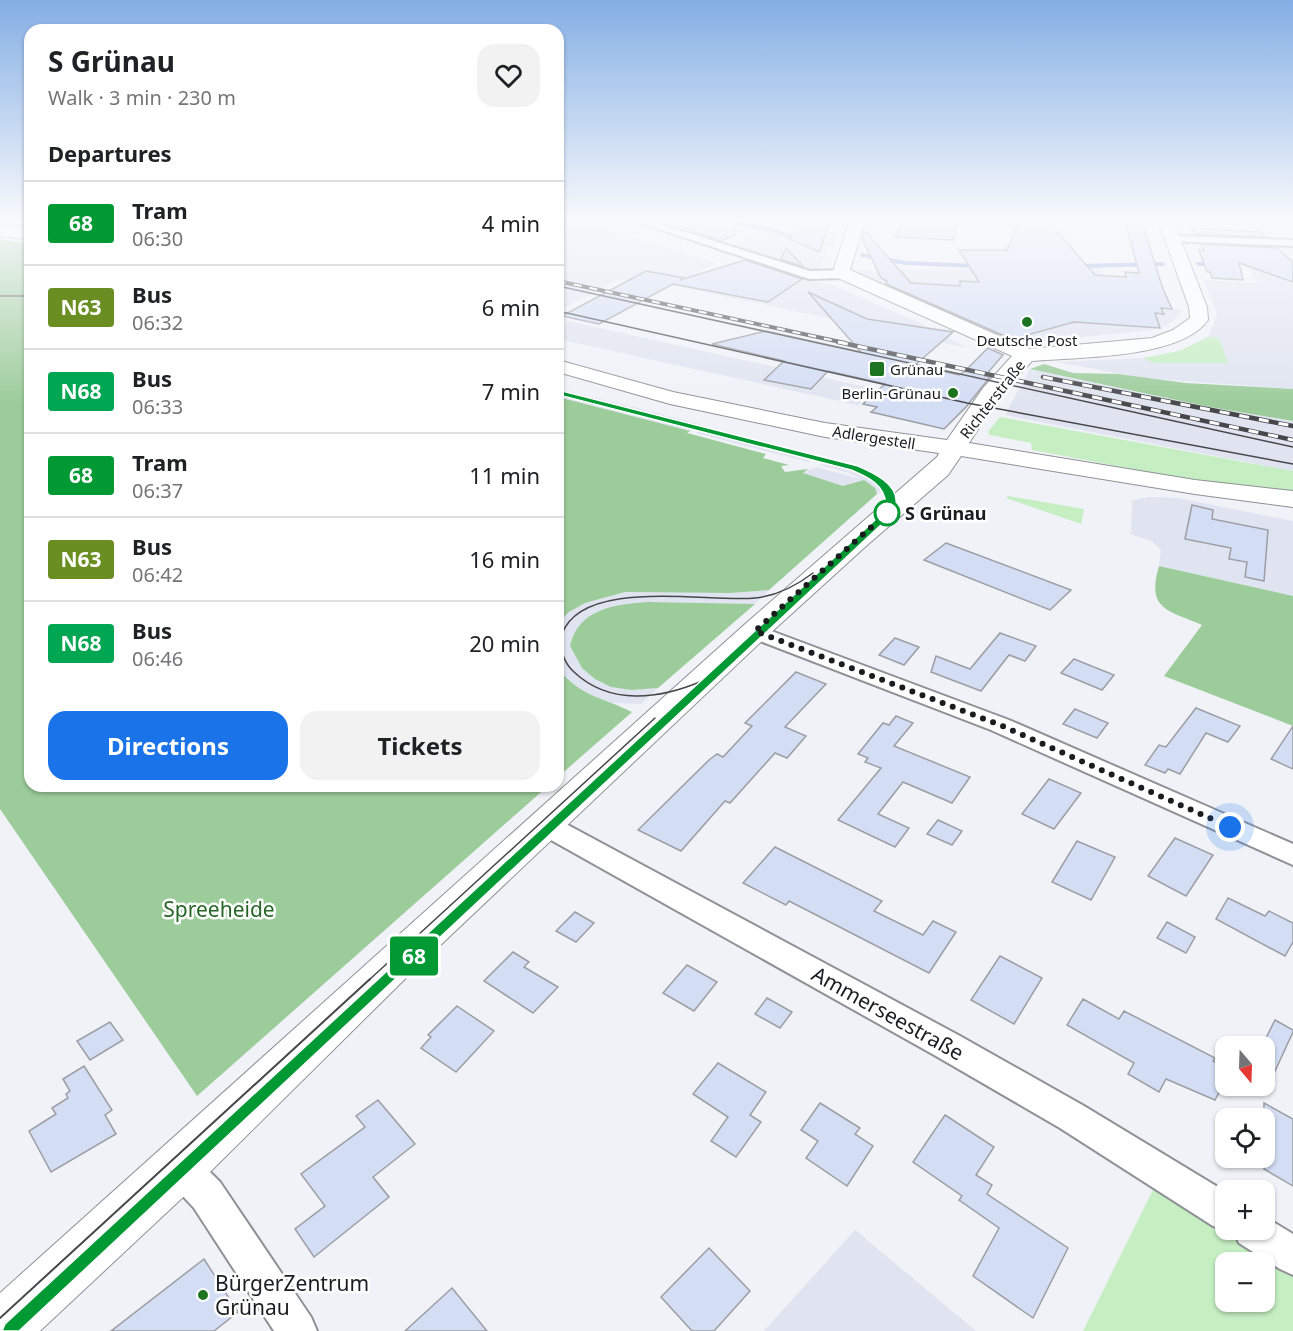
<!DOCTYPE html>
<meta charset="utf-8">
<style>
:root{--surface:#fff;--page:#f2f2f2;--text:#202124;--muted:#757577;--line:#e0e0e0;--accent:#1a73e8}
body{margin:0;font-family:"Noto Sans",sans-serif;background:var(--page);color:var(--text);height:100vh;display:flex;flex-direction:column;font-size:22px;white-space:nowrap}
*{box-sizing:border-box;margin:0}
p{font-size:20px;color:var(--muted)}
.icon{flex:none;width:33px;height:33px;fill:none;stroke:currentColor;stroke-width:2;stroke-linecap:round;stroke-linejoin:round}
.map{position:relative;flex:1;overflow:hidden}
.sheet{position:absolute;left:24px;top:24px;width:540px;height:768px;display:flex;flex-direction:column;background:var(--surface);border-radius:18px;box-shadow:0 2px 4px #0004}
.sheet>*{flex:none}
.badge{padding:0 12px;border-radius:4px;font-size:21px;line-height:39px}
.needle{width:39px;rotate:161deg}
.buttons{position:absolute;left:1215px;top:1036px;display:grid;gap:12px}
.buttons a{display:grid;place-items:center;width:60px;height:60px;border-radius:12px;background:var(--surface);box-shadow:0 2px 4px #0004;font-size:30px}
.you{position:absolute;width:30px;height:30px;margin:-15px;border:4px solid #fff;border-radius:50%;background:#1a73e8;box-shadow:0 0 0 9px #1a73e833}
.map>.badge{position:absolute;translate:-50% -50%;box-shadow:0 0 0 3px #fff}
h2{padding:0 24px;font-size:22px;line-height:54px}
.round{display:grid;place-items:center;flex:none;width:63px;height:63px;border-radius:18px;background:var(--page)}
.summary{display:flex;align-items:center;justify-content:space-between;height:102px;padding:0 24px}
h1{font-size:28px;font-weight:700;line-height:45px}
.button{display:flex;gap:12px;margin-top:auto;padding:12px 24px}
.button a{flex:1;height:69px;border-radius:18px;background:var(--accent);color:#fff;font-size:24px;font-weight:700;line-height:69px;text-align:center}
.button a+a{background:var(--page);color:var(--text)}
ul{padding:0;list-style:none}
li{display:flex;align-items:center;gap:18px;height:84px;padding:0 24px;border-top:2px solid var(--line)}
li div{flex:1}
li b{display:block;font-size:22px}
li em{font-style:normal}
li .badge{min-width:66px;font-weight:700;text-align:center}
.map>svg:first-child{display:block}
</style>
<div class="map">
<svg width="1293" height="1331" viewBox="0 0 1293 1331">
<rect width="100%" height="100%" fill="#f0f2f8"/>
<g fill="#dfe4f0">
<polygon points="558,220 580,220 718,264 695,272 737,280 768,282 807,280 830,284 920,323 968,348 647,280 619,280 558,311"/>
<polygon points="807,227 839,231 834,247 828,246 819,272 812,272 733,245 771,230 793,238"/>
<polygon points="1246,265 1293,265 1293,389 1143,378 1056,362 1143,358 1179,351 1203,340 1209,335 1217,315 1204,280 1258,283"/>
<polygon points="1102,267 1111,302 1183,310 1180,315 1168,325 1153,330 1033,342 1009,337 860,275 856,271"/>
<polygon points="568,321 875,389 858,405 558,339 558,326"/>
<polygon points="1030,369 1210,407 1293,421 1293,471 1005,415"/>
<polygon points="558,389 637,408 699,424 690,431 558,397"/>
<polygon points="703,427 815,456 809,462 696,433"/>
<polygon points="841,462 871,473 889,485 877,494 875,488 864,480 843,486 802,473 816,467 861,479 849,473 820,465"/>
<polygon points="1148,497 1178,498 1293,521 1293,596 1159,566 1161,550 1153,542 1131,534 1132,501"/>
<polygon points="769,590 755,604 648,602 570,646 582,668 632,690 658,688 641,704 614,703 588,695 569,682 558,669 558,623 569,612 585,603 625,592 730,593"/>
<polygon points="855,1230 976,1331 764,1331"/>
</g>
<g fill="#c5eec2" fill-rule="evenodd">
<polygon points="1208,337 1219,338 1228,363 1153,363 1143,358 1179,351"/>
<polygon points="1000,417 1293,471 1293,495 1181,478 1032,450 1031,443 990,435 988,432"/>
<polygon points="1008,496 1084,509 1081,524 1006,498"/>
<path d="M1154,1188L1293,1276V1331H1083ZM1226,1263H1264V1302H1226Z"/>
</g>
<g fill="#9ccc9a">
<polygon points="0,239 30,244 30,786 548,786 197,1096 0,809"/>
<polygon points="1044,364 1073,373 1118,374 1186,383 1293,389 1293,421 1210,407 1030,369"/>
<polygon points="558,397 690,431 687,433 766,454 763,458 789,465 781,466 785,472 808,469 803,473 843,486 864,480 875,488 877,494 769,590 730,593 625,592 585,603 569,612 558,623"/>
<path d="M1159,566L1293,596V726L1164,676L1202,625C1168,610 1146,610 1159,566Z"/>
<path d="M648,602L755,604L658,688L632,690L611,687L595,679L582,668L570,646C578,609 615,604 648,602Z"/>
<path d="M558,669C583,698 600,696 632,712L558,777Z"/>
</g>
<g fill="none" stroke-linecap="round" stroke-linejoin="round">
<g stroke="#8fa4dd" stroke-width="4">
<polyline points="722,220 773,230 798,239"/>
<polyline points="862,255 905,263 978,266"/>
<polyline points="1198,264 1213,264"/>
<polyline points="1079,266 1163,264"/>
</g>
</g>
<g fill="#d3ddf4" stroke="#9c9ea3" stroke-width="1.5">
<polygon points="668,220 733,220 735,235 721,241 668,222"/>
<polygon points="799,220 831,220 819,252 790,239"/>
<polygon points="903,220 959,220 953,240 896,237"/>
<polygon points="1019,220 1047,220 1095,275 1126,277 1125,272 1139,273 1125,220 1141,220 1163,289 1172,309 1161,308 1164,314 1155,313 1160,328 1074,322 1016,338 1011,337 1016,341 886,284 887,281 881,278 862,238 864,230 911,283 960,286 960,281 979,282 959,250 1007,250"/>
<polygon points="1191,228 1261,232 1266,237 1195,234"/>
<polygon points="1201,244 1277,248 1293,262 1293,282 1239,263 1243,280 1212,278 1210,272 1207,272 1199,250 1204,250"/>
<polygon points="786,248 804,267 781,259"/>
<polygon points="745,260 802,279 768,302 673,284 599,324 562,316 646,271 685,278 680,280"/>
<polygon points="808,292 867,319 953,332 915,365 959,375 965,371 988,348 1003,355 985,376 990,377 966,407 944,429 871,412 877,407 863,404 885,384 828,371 811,389 764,380 784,361 712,344 766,331 861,352"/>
<polygon points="1192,505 1213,510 1212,519 1268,530 1264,581 1245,577 1247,562 1229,559 1231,548 1185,539"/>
<polygon points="946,543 1071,590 1050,610 924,560"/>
<polygon points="1000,633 1036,646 1025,661 1009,655 981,691 931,672 936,656 970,669"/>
<polygon points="895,638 919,647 904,665 879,655"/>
<polygon points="1074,659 1114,675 1102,690 1061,673"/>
<polygon points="796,672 826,684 785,727 806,736 787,758 775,753 730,803 725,801 681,851 638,830 709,760 717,754 723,757 752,726 745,723"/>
<polygon points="1196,708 1240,726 1228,742 1206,733 1180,774 1168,769 1165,773 1145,765 1159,745 1166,747"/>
<polygon points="1075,709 1108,723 1097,738 1063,724"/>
<polygon points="896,716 913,723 894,746 970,777 952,803 903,782 878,814 909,828 895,847 838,820 881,768 865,762 868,758 858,754 883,723 889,725"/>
<polygon points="1293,726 1293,769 1271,759"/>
<polygon points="1049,779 1081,793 1054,829 1022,814"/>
<polygon points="938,820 962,831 952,845 927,834"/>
<polygon points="1175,838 1213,855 1186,896 1148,876"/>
<polygon points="1077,841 1115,857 1091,900 1052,882"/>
<polygon points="775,847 882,901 874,911 923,935 933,921 956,932 929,973 789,901 786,905 743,883"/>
<polygon points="1228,898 1265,916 1269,911 1293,923 1293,942 1285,956 1216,919"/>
<polygon points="575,912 594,923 576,942 556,931"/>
<polygon points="1167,922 1195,937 1186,953 1157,938"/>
<polygon points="513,952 529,962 524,967 558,987 533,1013 484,981"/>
<polygon points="1000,956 1042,978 1014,1024 971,1000"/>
<polygon points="687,965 717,982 694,1011 663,993"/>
<polygon points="767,998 792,1012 780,1028 755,1014"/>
<polygon points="1083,999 1119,1019 1124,1011 1215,1058 1213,1061 1226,1068 1226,1079 1215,1100 1166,1079 1159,1092 1128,1074 1134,1063 1067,1025"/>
<polygon points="457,1006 494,1031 456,1072 421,1048 431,1037 428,1035"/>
<polygon points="1275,1020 1293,1030 1293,1032 1264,1095 1264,1042"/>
<polygon points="110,1022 123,1040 90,1060 77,1041"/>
<polygon points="718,1063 766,1092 750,1115 761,1122 736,1157 711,1141 728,1117 693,1094"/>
<polygon points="84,1066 112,1110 105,1115 116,1134 51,1172 29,1131 56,1114 52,1108 68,1098 66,1094 70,1091 63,1079"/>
<polygon points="378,1100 415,1144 373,1177 389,1197 314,1257 295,1229 325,1206 301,1174 365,1127 356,1116"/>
<polygon points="820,1103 860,1128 855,1134 873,1146 847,1186 806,1158 818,1141 801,1130"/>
<polygon points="1264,1103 1293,1119 1293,1186 1264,1169"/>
<polygon points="945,1115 994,1147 976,1175 992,1185 987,1194 1068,1248 1033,1318 973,1276 999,1228 959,1200 962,1196 913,1162"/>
<polygon points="709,1248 750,1291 714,1331 692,1331 661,1297"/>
<polygon points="204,1259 238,1312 214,1331 111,1331"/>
<polygon points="452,1288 487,1331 405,1331"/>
</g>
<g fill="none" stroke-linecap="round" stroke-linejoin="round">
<g stroke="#8f9196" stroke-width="4">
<g id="street">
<polygon points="632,220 647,220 810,271 844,270 850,274 844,278 809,279"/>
<polygon points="1174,236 1293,240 1293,246 1170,241 1168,239"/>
<polygon points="755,625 1009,720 1293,844 1293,865 991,730 747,636 744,631 747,626"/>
<polygon points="544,814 553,817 960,1036 1084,1106 1226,1192 1226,1230 1229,1230 1226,1231 1213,1226 1060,1128 936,1056 535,831 531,824 535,817"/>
<polygon points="179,1149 192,1154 220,1182 311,1317 317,1331 274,1331 194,1208 166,1178 161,1166 166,1154"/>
<polygon points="1265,1217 1293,1234 1293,1275 1280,1269 1239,1243 1233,1230 1264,1230"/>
</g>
</g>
<g stroke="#8f9196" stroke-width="2">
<g id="secondary">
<path d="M850,220H865L850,270L1029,349L1152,338L1173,330L1190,318L1189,307L1158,220H1173L1207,307L1208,320C1181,359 1077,357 1032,361L999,397L969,443L1195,480L1293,491V507L1195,494L961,456L948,475L865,547L766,637L412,972L211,1171L40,1331H0V1293L744,625L937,457L939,453L825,437L670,404L558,372V360L673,392L825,423L947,440L983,388L1012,356L838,278L833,271Z"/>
<polygon points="0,226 30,229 30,239 0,236"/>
</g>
</g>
<use href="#street" fill="#fff" fill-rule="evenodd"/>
<use href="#secondary" fill="#fff" fill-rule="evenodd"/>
<g stroke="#46474a" stroke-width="1.5">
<polyline points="558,286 1293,447"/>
<polyline points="0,296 30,296"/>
<polyline points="558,311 967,403 1293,464"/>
<path d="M702,681C660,699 610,706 574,672C564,663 558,647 562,634C583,577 708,603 755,598C776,596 796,586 813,573"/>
<polyline points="369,980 655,718"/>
<path d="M388,980L880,521C903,491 881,479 854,468L558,392"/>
</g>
<g stroke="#46474a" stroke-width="2">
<polyline points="0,1318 370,979"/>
<polyline points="12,1331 389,979"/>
</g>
<g stroke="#46474a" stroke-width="4">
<polyline id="rail-far1" points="558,281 845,343"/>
</g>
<g stroke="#46474a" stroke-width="4.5">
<g id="rail">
<polyline points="838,342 1293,440"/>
<polyline points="1043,377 1293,426"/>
</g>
</g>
<use href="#rail-far1" stroke="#fff" stroke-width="2" stroke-dasharray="8" stroke-linecap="butt"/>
<use href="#rail" stroke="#fff" stroke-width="3" stroke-dasharray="10" stroke-linecap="butt"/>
</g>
<linearGradient id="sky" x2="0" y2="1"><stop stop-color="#84aee4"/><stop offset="0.54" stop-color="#f8f9fc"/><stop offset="1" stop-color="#f8f9fc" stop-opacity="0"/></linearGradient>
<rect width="1293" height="406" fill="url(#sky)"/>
<path fill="#093" stroke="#fff" stroke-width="1.5" d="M558,390L858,466C872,472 899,484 896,504C895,510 887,518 883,523L19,1331H2L5,1324L876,519L886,505C885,485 868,477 851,470L555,394L554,392Z"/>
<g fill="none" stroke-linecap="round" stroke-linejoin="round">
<polyline stroke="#1b1c1e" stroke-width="6" stroke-dasharray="0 10.8" points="887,513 755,631 1000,725 1230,827"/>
</g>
<g fill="#1d7420" stroke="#fff" stroke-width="2">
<circle cx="1027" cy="322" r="6"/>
<rect x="869" y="361" width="16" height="16" rx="3"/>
<circle cx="953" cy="393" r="6"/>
<circle cx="203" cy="1295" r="6"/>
</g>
<circle fill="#fff" stroke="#093" stroke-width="3" cx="887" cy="513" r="12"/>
<g text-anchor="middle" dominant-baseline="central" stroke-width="5" stroke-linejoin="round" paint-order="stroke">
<g font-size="15" fill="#1b1c1e" stroke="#fff">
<text x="1027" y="340">Deutsche Post</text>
<text x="890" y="369" text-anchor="start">Grünau</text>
<text x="941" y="393" text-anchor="end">Berlin-Grünau</text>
</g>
<g font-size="15" fill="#1b1c1e" stroke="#fff">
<text transform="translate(992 399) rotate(-52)">Richterstraße</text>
<text transform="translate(874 437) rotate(9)">Adlergestell</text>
</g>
<g font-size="18" font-weight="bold" fill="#1b1c1e" stroke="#fff" text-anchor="start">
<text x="905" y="513">S Grünau</text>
</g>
<g font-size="21" fill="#256525" stroke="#fff">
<text x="219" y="909">Spreeheide</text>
</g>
<g font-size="21" fill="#1b1c1e" stroke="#fff">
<text transform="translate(888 1013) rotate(29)">Ammerseestraße</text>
</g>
<g font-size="21" fill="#1b1c1e" stroke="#fff" text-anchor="start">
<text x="215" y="1283">BürgerZentrum<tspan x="215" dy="24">Grünau</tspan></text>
</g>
</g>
</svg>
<div class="buttons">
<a><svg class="needle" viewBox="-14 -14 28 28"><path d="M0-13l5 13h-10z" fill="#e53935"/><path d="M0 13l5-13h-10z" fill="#757577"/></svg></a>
<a><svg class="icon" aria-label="locate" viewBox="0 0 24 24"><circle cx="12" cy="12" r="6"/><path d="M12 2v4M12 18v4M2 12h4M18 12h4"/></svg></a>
<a>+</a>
<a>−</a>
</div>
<div class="you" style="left:1230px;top:827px"></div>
<b class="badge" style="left:414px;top:956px;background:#093;color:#fff">68</b>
<section class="sheet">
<div class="summary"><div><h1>S Grünau</h1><p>Walk · 3 min · 230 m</p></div><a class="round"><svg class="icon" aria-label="heart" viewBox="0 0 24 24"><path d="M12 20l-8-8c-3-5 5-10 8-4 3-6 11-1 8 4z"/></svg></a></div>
<h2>Departures</h2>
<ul>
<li><span class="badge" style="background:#093;color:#fff">68</span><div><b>Tram</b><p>06:30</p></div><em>4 min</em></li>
<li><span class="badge" style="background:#6b8e23;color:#fff">N63</span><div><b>Bus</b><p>06:32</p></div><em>6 min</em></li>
<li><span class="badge" style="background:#00a651;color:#fff">N68</span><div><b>Bus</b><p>06:33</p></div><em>7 min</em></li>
<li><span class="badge" style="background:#093;color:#fff">68</span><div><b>Tram</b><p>06:37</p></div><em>11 min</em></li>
<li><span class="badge" style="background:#6b8e23;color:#fff">N63</span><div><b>Bus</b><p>06:42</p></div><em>16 min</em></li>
<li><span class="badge" style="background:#00a651;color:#fff">N68</span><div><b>Bus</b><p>06:46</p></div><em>20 min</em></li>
</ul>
<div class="button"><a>Directions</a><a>Tickets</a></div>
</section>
</div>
